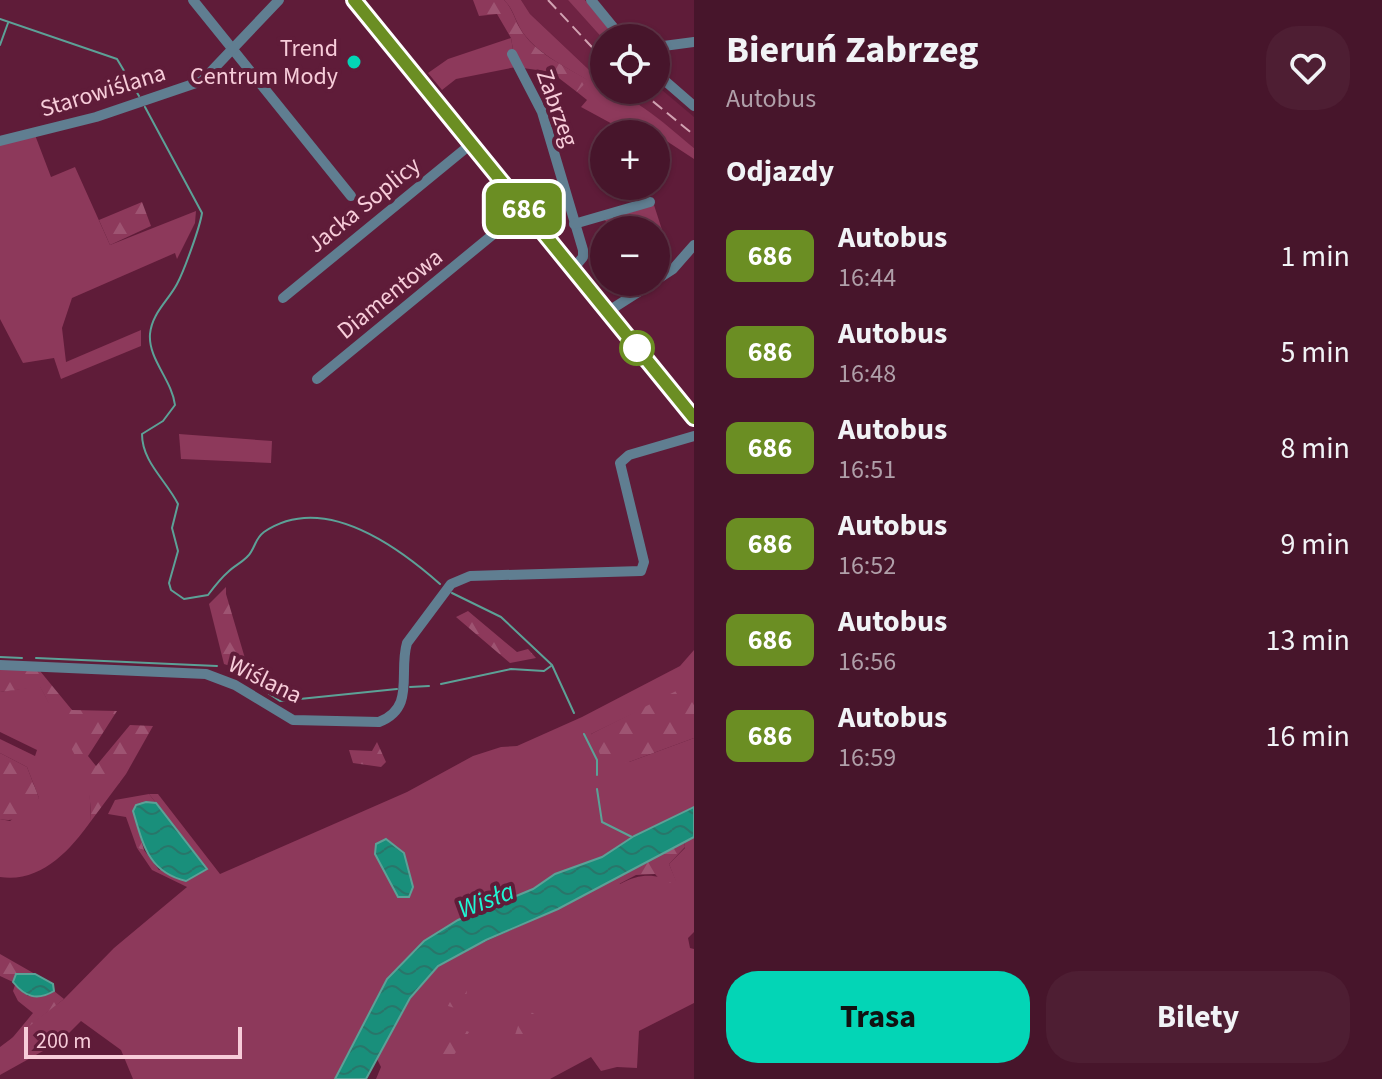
<!DOCTYPE html>
<html lang="pl">
<meta charset="utf-8">
<style>
:root{--surface:#47152b;--page:#4e1e33;--text:#f1f3f6;--muted:#b09fa9;--line:#5f3447;--accent:#03d5b6}
body{margin:0;font-family:"Source Sans 3",sans-serif;background:var(--page);color:var(--text);height:100vh;display:flex;flex-direction:column;font-size:30px;white-space:nowrap}
*{box-sizing:border-box;margin:0}
p{font-size:26px;color:var(--muted)}
.icon{flex:none;width:44px;height:44px;fill:none;stroke:currentColor;stroke-width:2;stroke-linecap:round;stroke-linejoin:round}
.map{position:relative;flex:1;overflow:hidden}
.panel{display:flex;flex-direction:column;background:var(--surface);width:688px}
.panel>*{flex:none}
.badge{padding:0 16px;border-radius:12px;font-size:28px;line-height:52px}
.fabs{position:absolute;left:590px;top:24px;display:grid;gap:16px}
.fabs a{display:grid;place-items:center;width:80px;height:80px;border-radius:50%;background:var(--surface);box-shadow:0 2px 6px #0004,0 0 0 2px var(--line);font-size:40px}
.scale{position:absolute;left:24px;bottom:20px;width:218px;box-sizing:border-box;padding-left:8px;border:4px solid #f7ccd9;border-top:0;font-size:22px;line-height:28px;white-space:nowrap;color:#f7ccd9;-webkit-text-stroke:6px #5f1c39;paint-order:stroke}
.map>.badge{position:absolute;translate:-50% -50%;box-shadow:0 0 0 4px #fff}
h2{padding:0 32px;font-size:30px;line-height:72px}
.round{display:grid;place-items:center;flex:none;width:84px;height:84px;border-radius:32px;background:var(--page)}
.headline{display:flex;align-items:center;justify-content:space-between;height:136px;padding:0 32px}
h1{font-size:38px;font-weight:700;line-height:60px}
.button{display:flex;gap:16px;margin-top:auto;padding:16px 32px}
.button a{flex:1;height:92px;border-radius:32px;background:var(--accent);color:#111;font-size:32px;font-weight:700;line-height:92px;text-align:center}
.button a+a{background:var(--page);color:var(--text)}
ul{padding:0;list-style:none}
li{display:flex;align-items:center;gap:24px;height:96px;padding:0 32px}
li div{flex:1}
li b{display:block;font-size:30px}
li em{font-style:normal}
li .badge{min-width:88px;font-weight:700;text-align:center}
main{display:flex;flex:1;min-height:0}
.map>svg:first-child{display:block}
</style>
<main>
<div class="map">
<svg width="694" height="1079" viewBox="0 0 694 1079">
<defs>
<pattern id="forest-firs" width="22" height="20" patternUnits="userSpaceOnUse" patternTransform="scale(2)"><rect width="22" height="20" fill="#8d395b"/><path d="M5 1l3.5 6h-7zM16 11l3.5 6h-7z" fill="#9e5472"/></pattern>
<pattern id="water-waves" width="16" height="10" patternUnits="userSpaceOnUse" patternTransform="scale(2)"><rect width="16" height="10" fill="#198f7b"/><path d="M0 5q4-4 8 0t8 0" fill="none" stroke="#28766a"/></pattern>
</defs>
<rect width="100%" height="100%" fill="#5f1c39"/>
<g fill="#6f2343">
<polygon points="521,0 568,0 604,40 604,84 530,14"/>
<polygon points="656,85 694,117 694,148 614,90 656,90"/>
</g>
<g fill="#8d395b">
<path d="M504,0H521L530,14L604,84V90C629,90 674,132 694,148V159L665,140L656,138V134L629,133L581,107L587,100L577,92L587,80C564,66 534,52 520,28C514,17 513,9 504,0Z"/>
<polygon points="568,0 585,0 616,38 604,40"/>
<polygon points="511,38 516,67 456,79 442,90 428,73 448,59"/>
<polygon points="35,135 51,177 75,167 110,245 196,211 195,223 177,259 175,253 72,298 62,328 66,362 141,330 141,346 61,379 54,358 23,363 0,319 0,144"/>
<polygon points="654,205 664,236 656,239 656,230 611,230 605,220"/>
<polygon points="179,434 272,441 271,463 181,459"/>
<polygon points="694,650 694,684 591,734 629,762 694,738 694,807 634,836 602,857 555,874 533,889 424,941 387,979 335,1079 133,1079 121,1050 81,1021 61,1041 0,1075 0,1047 64,999 114,948 187,887 152,870 137,848 144,850 159,870 207,869 149,794 158,794 220,874 407,792 473,756 501,747 517,746 582,717 680,666"/>
<path d="M40,686L89,779L91,821C69,852 40,883 0,877V819L10,821L39,798L27,767L0,753V739L35,756L37,750L0,732V692Z"/>
<path d="M694,837V932L688,938L690,948L694,949V1003L639,1031L637,1068L617,1067L601,1071L591,1057L550,1079H376L381,1067L377,1059L410,999L438,966L455,955L558,909L616,878L620,884C641,873 654,874 676,882L669,864L685,848L684,842Z"/>
</g>
<g fill="url(#forest-firs)">
<path d="M473,0H504C513,9 514,18 520,28C534,53 565,66 588,80L577,92L551,72L516,67L511,38L497,14L479,16Z"/>
<polygon points="142,202 151,226 110,245 99,220"/>
<polygon points="226,587 226,594 249,672 224,664 209,604"/>
<polygon points="468,611 517,652 528,649 536,658 510,663 456,617"/>
<path d="M0,668L40,671L72,710L117,711L88,756L96,766L130,725L153,726L126,774L91,821C91,778 79,763 59,726C52,713 48,700 40,687L0,692Z"/>
<polygon points="690,684 694,684 694,738 629,762 604,763 591,734"/>
<polygon points="377,742 386,762 381,767 353,763 349,750 372,751"/>
<path d="M0,753L27,767L39,798C29,813 20,823 0,819Z"/>
<polygon points="149,794 156,803 136,805 133,811 144,850 137,848 126,817 108,814 115,800"/>
<polygon points="684,842 685,847 669,864 677,883 663,883 655,874 636,875 619,884 616,878"/>
<polygon points="0,954 35,974 17,974 13,982 0,976"/>
<path d="M461,977C470,989 468,998 458,1009L448,1006L450,996L445,983L449,978Z"/>
<polygon points="15,985 28,996 54,991 64,999 9,1042 33,1013 18,1001 13,991"/>
<polygon points="524,1008 543,1019 534,1035 516,1046 513,1041"/>
<polygon points="453,1025 469,1032 448,1064 441,1063 445,1039"/>
</g>
<g fill="url(#water-waves)" stroke="#5ca197" stroke-width="2">
<path d="M146,802L156,803L207,869L186,881C148,872 143,844 133,811L136,805Z"/>
<polygon points="694,807 694,837 558,909 486,940 438,966 410,998 366,1079 335,1079 387,979 424,941 458,920 533,889 555,874 602,857 634,836"/>
<polygon points="386,839 404,853 413,887 409,897 398,897 375,854 376,844"/>
<path d="M16,974H35L53,984L54,991C37,1001 25,997 13,982Z"/>
</g>
<g fill="none" stroke-linecap="round" stroke-linejoin="round">
<g stroke="#5ca197" stroke-width="2">
<polyline points="0,19 117,59 139,96"/>
<polyline points="0,45 8,23"/>
<path d="M145,107L202,213C200,227 184,271 177,284C168,301 152,313 150,334C148,359 172,380 175,405L163,421L142,434C142,462 166,480 178,504L172,528L178,551L169,583L171,590L184,599L208,595C214,587 221,578 228,572C235,565 247,560 251,552C256,544 256,538 264,532C323,492 397,546 440,584"/>
<polyline points="452,593 501,617 552,665 574,713"/>
<polyline points="0,657 22,658"/>
<polyline points="36,658 217,666"/>
<polyline points="229,668 280,701 397,689"/>
<polyline points="441,684 511,669 544,671 551,666"/>
<polyline points="410,687 429,686"/>
<polyline points="584,734 597,760 597,775"/>
<polyline points="597,789 602,822 632,837"/>
</g>
<g stroke="#607e91" stroke-width="10">
<polyline points="193,0 351,196"/>
<polyline points="591,0 622,38"/>
<polyline points="656,47 694,42"/>
<polyline points="512,54 542,112 583,250 583,257 573,269"/>
<polyline points="656,73 694,106"/>
<polyline points="0,141 96,117 202,81 279,0"/>
<polyline points="574,224 650,202"/>
<polyline points="656,280 673,269 694,245"/>
<polyline points="283,298 471,144"/>
<polyline points="607,312 654,282"/>
<polyline points="317,379 524,209"/>
<path d="M0,665L206,674L235,685L293,720L379,722C416,708 398,673 407,643L451,584L470,576L641,571L644,562L620,463L629,455L694,436"/>
</g>
<polyline stroke="#82c2ea" stroke-width="12" points="354,0 694,418"/>
<g stroke="#d2a2b2" stroke-width="2" stroke-dasharray="12 6" stroke-linecap="butt">
<polyline points="548,0 604,60"/>
<polyline points="639,90 694,135"/>
</g>
</g>
<g fill="none" stroke-linecap="round" stroke-linejoin="round">
<g stroke="#fff" stroke-width="18">
<polyline id="line" points="354,0 694,418"/>
</g>
<use href="#line" stroke="#6b8e23" stroke-width="12"/>
</g>
<circle fill="#03d5b6" stroke="#5f1c39" stroke-width="3" cx="354" cy="62" r="8"/>
<circle fill="#fff" stroke="#6b8e23" stroke-width="4" cx="637" cy="348" r="16"/>
<g text-anchor="middle" dominant-baseline="central" stroke-width="8" stroke-linejoin="round" paint-order="stroke">
<g font-size="24" fill="#f7ccd9" stroke="#5f1c39" text-anchor="end">
<text x="338" y="48">Trend<tspan x="338" dy="28">Centrum Mody</tspan></text>
</g>
<g font-size="24" fill="#f7ccd9" stroke="#5f1c39">
<text transform="translate(103 91) rotate(-17)">Starowiślana</text>
<text transform="translate(557 108) rotate(70)">Zabrzeg</text>
<text transform="translate(364 205) rotate(-39)">Jacka Soplicy</text>
<text transform="translate(390 294) rotate(-39)">Diamentowa</text>
<text transform="translate(265 680) rotate(26)">Wiślana</text>
</g>
<g font-size="26" font-style="italic" fill="#1ff7d4" stroke="#5f1c39">
<text transform="translate(486 900) rotate(-21)">Wisła</text>
</g>
</g>
</svg>
<div class="fabs">
<a><svg class="icon" aria-label="locate" viewBox="0 0 24 24"><circle cx="12" cy="12" r="6"/><path d="M12 2v4M12 18v4M2 12h4M18 12h4"/></svg></a>
<a>+</a>
<a>−</a>
</div>
<div class="scale">200 m</div>
<b class="badge" style="left:524px;top:209px;background:#6b8e23;color:#fff">686</b>
</div>
<section class="panel">
<div class="headline"><div><h1>Bieruń Zabrzeg</h1><p>Autobus</p></div><a class="round"><svg class="icon" aria-label="heart" viewBox="0 0 24 24"><path d="M12 20l-8-8c-3-5 5-10 8-4 3-6 11-1 8 4z"/></svg></a></div>
<h2>Odjazdy</h2>
<ul>
<li><span class="badge" style="background:#6b8e23;color:#fff">686</span><div><b>Autobus</b><p>16:44</p></div><em>1 min</em></li>
<li><span class="badge" style="background:#6b8e23;color:#fff">686</span><div><b>Autobus</b><p>16:48</p></div><em>5 min</em></li>
<li><span class="badge" style="background:#6b8e23;color:#fff">686</span><div><b>Autobus</b><p>16:51</p></div><em>8 min</em></li>
<li><span class="badge" style="background:#6b8e23;color:#fff">686</span><div><b>Autobus</b><p>16:52</p></div><em>9 min</em></li>
<li><span class="badge" style="background:#6b8e23;color:#fff">686</span><div><b>Autobus</b><p>16:56</p></div><em>13 min</em></li>
<li><span class="badge" style="background:#6b8e23;color:#fff">686</span><div><b>Autobus</b><p>16:59</p></div><em>16 min</em></li>
</ul>
<div class="button"><a>Trasa</a><a>Bilety</a></div>
</section>
</main>
